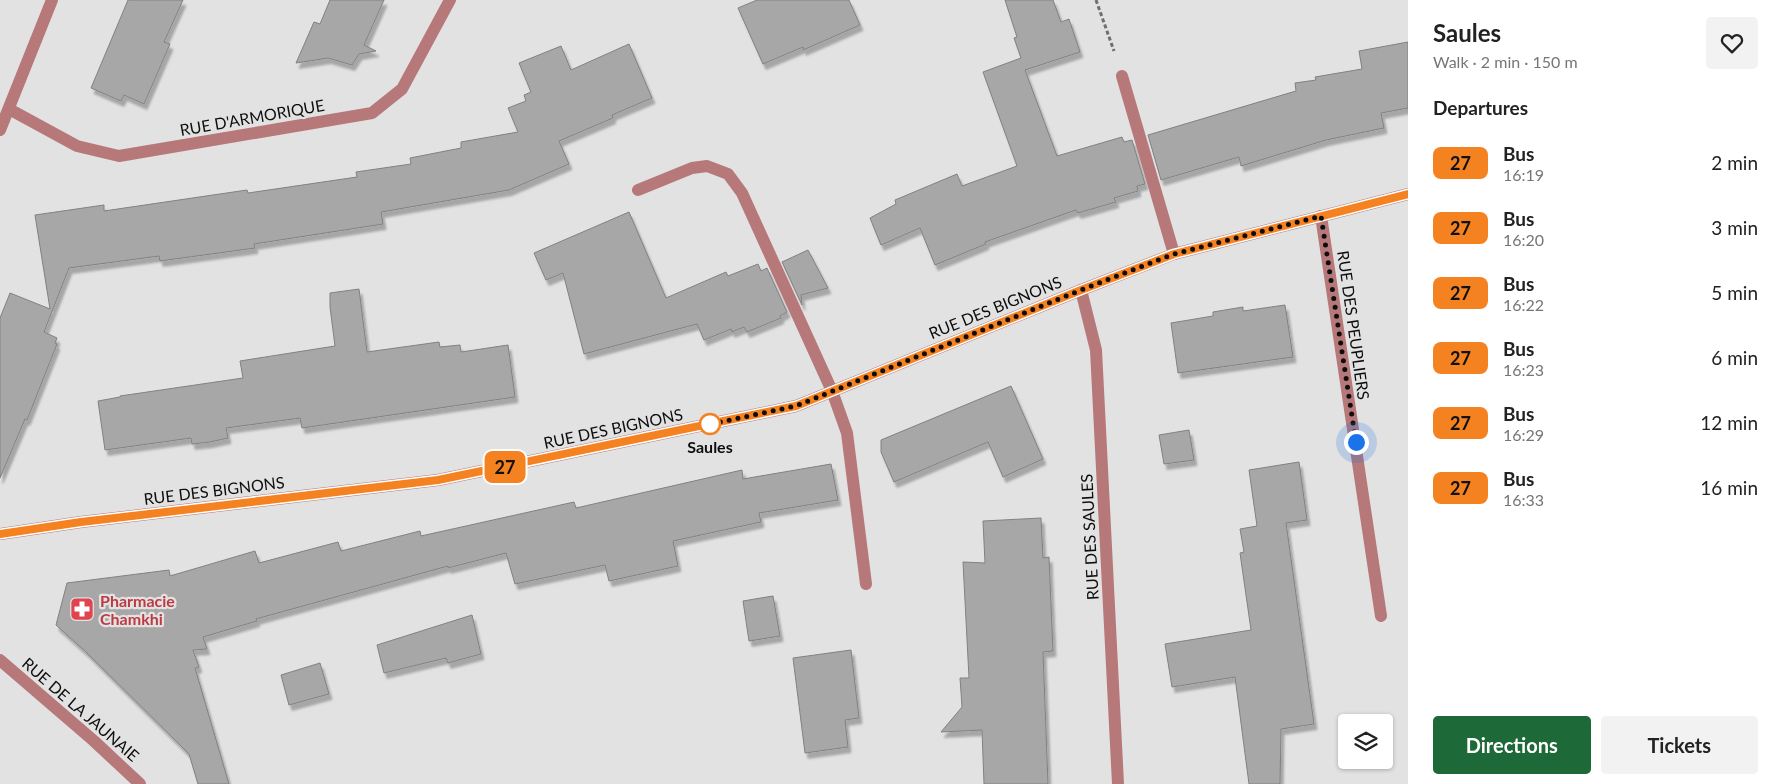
<!DOCTYPE html>
<meta charset="utf-8">
<style>
:root{--surface:#fff;--page:#f2f2f2;--text:#222;--muted:#767676;--accent:#1e6938}
body{margin:0;font-family:Lato,sans-serif;background:var(--page);color:var(--text);height:100vh;display:flex;flex-direction:column;font-size:19px;white-space:nowrap}
*{box-sizing:border-box;margin:0}
p{font-size:16px;color:var(--muted)}
.icon{flex:none;width:28px;height:28px;fill:none;stroke:currentColor;stroke-width:2;stroke-linecap:round;stroke-linejoin:round}
.map{position:relative;flex:1;overflow:hidden}
.panel{display:flex;flex-direction:column;background:var(--surface);width:375px}
.panel>*{flex:none}
.badge{padding:0 10px;border-radius:8px;font-size:18px;line-height:32px}
.controls{position:absolute;left:1338px;top:714px;display:grid;gap:10px}
.controls a{display:grid;place-items:center;width:55px;height:55px;border-radius:5px;background:var(--surface);box-shadow:0 1px 4px #0004;font-size:25px}
.you{position:absolute;width:25px;height:25px;margin:-12px;border:4px solid #fff;border-radius:50%;background:#1a73e8;box-shadow:0 0 0 8px #1a73e833}
.map>.badge{position:absolute;translate:-50% -50%;box-shadow:0 0 0 2px #fff}
h2{padding:0 25px;font-size:19px;line-height:45px}
.round{display:grid;place-items:center;flex:none;width:52px;height:52px;border-radius:5px;background:var(--page)}
.overview{display:flex;align-items:center;justify-content:space-between;height:85px;padding:0 25px}
h1{font-size:24px;font-weight:700;line-height:38px}
.button{display:flex;gap:10px;margin-top:auto;padding:10px 25px}
.button a{flex:1;height:58px;border-radius:5px;background:var(--accent);color:#fff;font-size:20px;font-weight:700;line-height:58px;text-align:center}
.button a+a{background:var(--page);color:var(--text)}
ul{padding:0;list-style:none}
li{display:flex;align-items:center;gap:15px;height:65px;padding:0 25px}
li div{flex:1}
li b{display:block;font-size:19px}
li em{font-style:normal}
li .badge{min-width:55px;font-weight:700;text-align:center}
main{display:flex;flex:1;min-height:0}
.map>svg:first-child{display:block}
</style>
<main>
<div class="map">
<svg width="1408" height="784" viewBox="0 0 1408 784">
<defs>
<filter id="shadow"><feDropShadow dx="3" dy="5.5" stdDeviation="1" flood-color="#0004"/></filter>
</defs>
<rect width="100%" height="100%" fill="#e2e2e3"/>
<g fill="#a7a7a8" stroke="#818182" filter="url(#shadow)">
<polygon points="128,0 183,0 164,42 170,44 144,104 124,95 121,101 91,88"/>
<polygon points="330,0 384,0 364,45 376,51 359,54 352,65 328,58 296,63 314,22 320,24"/>
<polygon points="757,0 849,0 860,25 803,50 803,47 763,64 738,8"/>
<polygon points="1005,0 1053,0 1061,22 1069,19 1080,52 1025,70 1057,156 1122,137 1124,142 1132,140 1145,184 1137,186 1138,191 1114,198 1116,202 1078,213 1076,210 985,242 986,244 935,265 920,228 881,245 870,218 896,204 895,200 957,174 962,186 1017,166 983,72 1021,58 1014,38 1017,37"/>
<polygon points="1408,42 1408,108 1381,113 1384,128 1326,140 1241,166 1239,157 1161,180 1148,135 1296,91 1295,83 1316,80 1315,77 1362,69 1359,51"/>
<polygon points="629,44 652,98 612,115 613,118 559,141 569,164 509,190 381,212 383,224 254,244 255,248 160,261 159,256 69,268 44,332 57,338 55,343 57,344 27,420 25,419 0,478 0,318 10,293 50,309 35,215 104,205 104,211 247,190 248,193 357,177 356,172 411,164 410,158 461,148 461,142 518,132 508,108 526,101 524,95 531,92 519,63 561,46 571,70"/>
<polygon points="629,212 666,298 726,272 728,276 758,264 761,271 767,268 787,312 780,316 781,318 747,332 744,327 732,332 731,329 704,340 697,324 584,354 563,273 546,280 534,253"/>
<polygon points="808,250 828,288 801,295 802,305 782,262"/>
<polygon points="359,289 367,352 439,342 440,347 460,345 461,352 508,345 515,397 302,428 300,418 293,419 226,428 228,438 210,442 192,444 191,438 105,450 98,401 120,397 120,396 243,378 240,361 335,346 330,307 330,293"/>
<polygon points="1285,305 1293,357 1178,373 1171,323 1213,316 1213,312 1243,307 1243,311"/>
<polygon points="1011,386 1043,459 1003,477 988,442 894,482 881,452 881,440"/>
<polygon points="1189,430 1194,460 1164,464 1159,435"/>
<polygon points="1299,462 1307,520 1286,523 1314,724 1281,729 1280,784 1249,784 1235,677 1172,687 1165,644 1251,630 1240,553 1244,552 1240,529 1257,526 1249,470"/>
<polygon points="831,464 838,500 759,513 761,522 673,541 678,566 609,581 605,565 515,584 506,553 448,568 448,566 256,619 257,621 203,637 207,649 193,650 199,667 195,668 229,784 198,784 189,754 86,652 56,625 67,583 169,570 170,576 255,551 259,563 338,542 341,551 420,531 421,536 574,502 576,508 742,470 743,479"/>
<polygon points="1041,518 1043,558 1049,557 1053,651 1043,652 1048,784 984,784 982,730 941,732 962,707 960,678 969,678 963,562 985,563 983,521"/>
<polygon points="773,596 780,636 749,641 743,601"/>
<polygon points="472,615 481,654 448,663 446,658 384,673 377,645"/>
<polygon points="851,650 859,718 845,720 848,747 805,753 793,658"/>
<polygon points="320,663 329,694 289,705 281,675"/>
</g>
<g fill="none" stroke-linecap="round" stroke-linejoin="round">
<polyline stroke="#6f6f70" stroke-width="3" stroke-dasharray="4 2.5" stroke-linecap="butt" points="1096,0 1114,51"/>
<g stroke="#b77879" stroke-width="12">
<polyline points="1122,76 1174,254"/>
<polyline points="638,190 692,168 707,166 728,174 742,193 832,391 847,433 866,584"/>
</g>
<g stroke="#b77879" stroke-width="12">
<polyline points="9,109 77,146 119,156 372,113 402,89 450,0"/>
<polyline points="0,130 52,0"/>
<polyline points="1321,216 1381,616"/>
<polyline points="1081,290 1096,350 1118,784"/>
</g>
<g stroke="#b77879" stroke-width="12">
<polyline points="0,534 81,522 438,480 796,406 1081,290 1174,254 1408,194"/>
<polyline points="0,660 94,741 140,784"/>
</g>
</g>
<g fill="none" stroke-linecap="round" stroke-linejoin="round">
<g stroke="#fff" stroke-width="11">
<polyline id="line" points="0,534 81,522 438,480 796,406 1081,290 1174,254 1408,194"/>
</g>
<use href="#line" stroke="#f58220" stroke-width="8"/>
<polyline stroke="#0d0d0e" stroke-width="5" stroke-dasharray="0 9" points="710,424 702,426 796,406 1081,290 1174,254 1321,216 1356,442"/>
</g>
<defs>
<g id="pharmacy-square" transform="scale(1.25)"><rect x="-9" y="-9" width="18" height="18" rx="4" fill="#e0444e" stroke="#e2e2e3"/><path d="M-2-6h4v4h4v4h-4v4h-4v-4h-4v-4h4Z" fill="#fff"/></g>
</defs>
<g fill-rule="evenodd">
<use href="#pharmacy-square" x="82" y="609"/>
</g>
<circle fill="#fff" stroke="#f58220" stroke-width="2.5" cx="710" cy="424" r="10"/>
<g text-anchor="middle" dominant-baseline="central" stroke-width="4.5" stroke-linejoin="round" paint-order="stroke">
<g font-size="16" fill="#0d0d0e" stroke="#e2e2e3">
<text transform="translate(252 117) rotate(-10)">RUE D'ARMORIQUE</text>
<text transform="translate(995 307) rotate(-22)">RUE DES BIGNONS</text>
<text transform="translate(1354 325) rotate(82)">RUE DES PEUPLIERS</text>
<text transform="translate(613 428) rotate(-12)">RUE DES BIGNONS</text>
<text transform="translate(214 490) rotate(-7)">RUE DES BIGNONS</text>
<text transform="translate(1089 537) rotate(-93)">RUE DES SAULES</text>
<text transform="translate(81 709) rotate(41)">RUE DE LA JAUNAIE</text>
</g>
<g font-size="16" font-weight="bold" fill="#0d0d0e" stroke="#e2e2e3">
<text x="710" y="446">Saules</text>
</g>
<g font-size="16" font-weight="bold" fill="#be3a42" stroke="#e2e2e3" text-anchor="start">
<text x="100" y="600">Pharmacie<tspan x="100" dy="18">Chamkhi</tspan></text>
</g>
</g>
</svg>
<div class="controls">
<a><svg class="icon" aria-label="layers" viewBox="0 0 24 24"><path d="M12 4l9 5-9 5-9-5zM3 14l9 5 9-5"/></svg></a>
</div>
<div class="you" style="left:1356px;top:442px"></div>
<b class="badge" style="left:505px;top:467px;background:#f58220;color:#111">27</b>
</div>
<section class="panel">
<div class="overview"><div><h1>Saules</h1><p>Walk · 2 min · 150 m</p></div><a class="round"><svg class="icon" aria-label="heart" viewBox="0 0 24 24"><path d="M12 20l-8-8c-3-5 5-10 8-4 3-6 11-1 8 4z"/></svg></a></div>
<h2>Departures</h2>
<ul>
<li><span class="badge" style="background:#f58220;color:#111">27</span><div><b>Bus</b><p>16:19</p></div><em>2 min</em></li>
<li><span class="badge" style="background:#f58220;color:#111">27</span><div><b>Bus</b><p>16:20</p></div><em>3 min</em></li>
<li><span class="badge" style="background:#f58220;color:#111">27</span><div><b>Bus</b><p>16:22</p></div><em>5 min</em></li>
<li><span class="badge" style="background:#f58220;color:#111">27</span><div><b>Bus</b><p>16:23</p></div><em>6 min</em></li>
<li><span class="badge" style="background:#f58220;color:#111">27</span><div><b>Bus</b><p>16:29</p></div><em>12 min</em></li>
<li><span class="badge" style="background:#f58220;color:#111">27</span><div><b>Bus</b><p>16:33</p></div><em>16 min</em></li>
</ul>
<div class="button"><a>Directions</a><a>Tickets</a></div>
</section>
</main>
